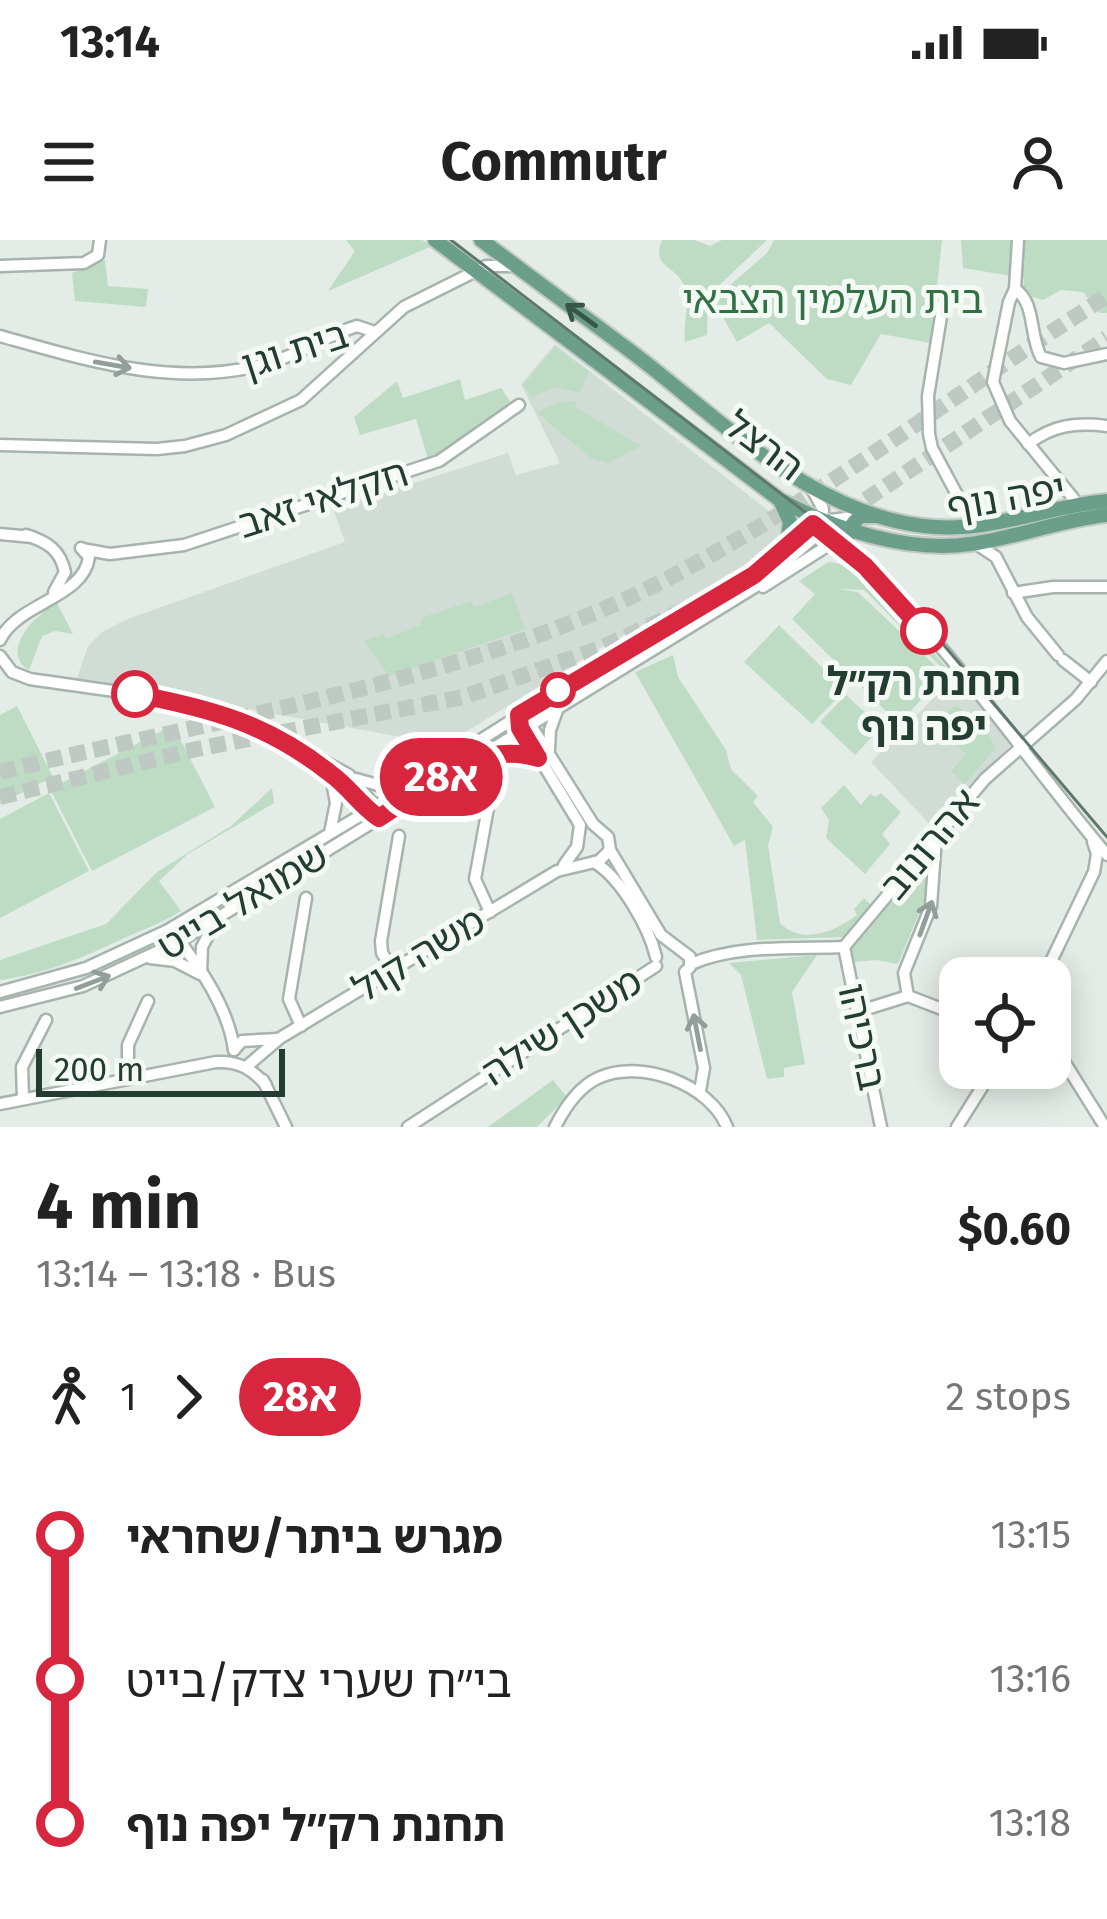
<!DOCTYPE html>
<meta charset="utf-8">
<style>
:root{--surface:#fff;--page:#f6f6f6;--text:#222;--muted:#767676}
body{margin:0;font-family:"Fira Sans","Noto Sans Hebrew",sans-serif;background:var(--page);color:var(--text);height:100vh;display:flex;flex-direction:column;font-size:45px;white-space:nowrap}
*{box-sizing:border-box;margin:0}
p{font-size:39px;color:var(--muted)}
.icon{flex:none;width:66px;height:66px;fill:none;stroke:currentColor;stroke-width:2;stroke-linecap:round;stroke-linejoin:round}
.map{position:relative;height:887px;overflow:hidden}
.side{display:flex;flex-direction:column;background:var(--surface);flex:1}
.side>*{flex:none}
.badge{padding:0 24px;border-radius:39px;font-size:42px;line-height:78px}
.buttons{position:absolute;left:939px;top:717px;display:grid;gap:24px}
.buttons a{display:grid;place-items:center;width:132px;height:132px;border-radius:24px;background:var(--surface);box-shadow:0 6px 30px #0003;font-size:60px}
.scale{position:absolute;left:36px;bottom:30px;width:249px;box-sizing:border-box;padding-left:12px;border:6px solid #243d33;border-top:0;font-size:33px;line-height:42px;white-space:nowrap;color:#243d33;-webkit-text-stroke:9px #f4f9f6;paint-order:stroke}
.map>.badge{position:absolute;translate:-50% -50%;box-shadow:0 0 0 6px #fff}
.legs{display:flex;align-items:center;gap:18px;height:132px;padding:0 36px;font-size:39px}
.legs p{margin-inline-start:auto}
.head{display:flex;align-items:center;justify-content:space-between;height:204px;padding:0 36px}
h1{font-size:66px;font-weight:700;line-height:90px}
ul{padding:0 36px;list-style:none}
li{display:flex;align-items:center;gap:42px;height:144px;font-size:45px}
li i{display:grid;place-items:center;width:18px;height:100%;margin:0 15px;background:currentColor}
li i::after{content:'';width:30px;height:30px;margin:-15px;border:9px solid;border-radius:50%;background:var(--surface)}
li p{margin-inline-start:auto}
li:first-child i{background:linear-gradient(#0000 50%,currentColor 0)}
li:last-child i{background:linear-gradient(currentColor 50%,#0000 0)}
.status{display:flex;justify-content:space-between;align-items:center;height:84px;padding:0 60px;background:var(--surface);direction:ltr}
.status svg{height:33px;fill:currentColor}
header{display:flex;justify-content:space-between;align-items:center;height:156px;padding:0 36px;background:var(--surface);font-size:54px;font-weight:700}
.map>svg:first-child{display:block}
</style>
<div class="status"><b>13:14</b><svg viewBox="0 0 49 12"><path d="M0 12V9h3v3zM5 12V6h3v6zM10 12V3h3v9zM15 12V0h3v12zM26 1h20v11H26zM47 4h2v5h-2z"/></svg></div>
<header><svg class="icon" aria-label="menu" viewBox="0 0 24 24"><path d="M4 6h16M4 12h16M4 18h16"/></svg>Commutr<svg class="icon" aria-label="person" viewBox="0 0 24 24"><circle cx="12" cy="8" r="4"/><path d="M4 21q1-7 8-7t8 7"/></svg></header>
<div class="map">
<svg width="1107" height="887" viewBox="0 0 1107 887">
<rect width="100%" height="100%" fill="#e4ece8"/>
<g fill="#d2dcd6">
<polygon points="555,104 774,275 781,286 778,295 755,325 607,404 445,505 258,471 195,456 76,441 88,406 102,392 125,380 345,302 333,269 508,213 516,235 560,223 521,144"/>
<polygon points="955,436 1012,503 936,591 871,522"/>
</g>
<g fill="#bedcc3">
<polygon points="346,0 422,0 432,6 328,51 355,11"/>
<path d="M662,0H694L710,6L722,0H767L708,56L707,95L685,102C682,83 693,57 682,41C670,24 652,25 662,0Z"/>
<polygon points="774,0 942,0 931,103 881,94 851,145 827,139 769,83 737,102 713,60 767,13"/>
<polygon points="961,0 1107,0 1107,73 1100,73 1083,52 1061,50 1043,60 1023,54 1024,38 963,28"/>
<polygon points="105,20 108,46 148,49 146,67 75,61 72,33"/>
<polygon points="555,107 589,132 580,153 557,147 531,157 523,145"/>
<polygon points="460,139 465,160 501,148 511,163 442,214 428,219 416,179 360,195 354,177 397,141 403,158"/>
<polygon points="575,161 577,168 641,206 608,223 591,218 537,173 556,163"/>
<path d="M828,322C868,323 920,397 946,427L944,430L864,350L837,349L858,352L944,434L899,484L792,379L815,354L799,341Z"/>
<polygon points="512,353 525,389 389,436 364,401 384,394 386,399 421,385 421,378 471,361 474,367"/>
<path d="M57,363L73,394L55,391L42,396L29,430C0,412 33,376 57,363Z"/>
<polygon points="779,385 845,450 812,484 744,422"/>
<path d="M673,415L678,437L726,510L731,529L758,556L753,562L773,587L768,605L780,683C803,706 835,691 857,675L854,669L864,658L872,666L846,697L757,700L745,600L734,606L635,432Z"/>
<polygon points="846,455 881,487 855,515 820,482"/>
<polygon points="17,466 53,537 0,564 0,475"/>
<path d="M954,466C969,469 992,494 995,509L965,544L951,531L966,514L939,489L940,482Z"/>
<polygon points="173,485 215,567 92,631 50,549"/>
<polygon points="844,545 861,565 870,554 876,557 881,553 901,572 882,594 890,604 865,634 826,598 829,580 821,568"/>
<path d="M272,548L274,563L188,614L159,641L181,671C161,684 141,690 120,700C79,719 45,734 0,740V720L106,684L157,632L231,586Z"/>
<polygon points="49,553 89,631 0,678 0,579"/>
<polygon points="929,613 928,652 898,724 876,720 852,722 852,703"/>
<polygon points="817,715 792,752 805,824 784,828 784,837 767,839 741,735 729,723"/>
<polygon points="553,840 567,857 537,887 488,887"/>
</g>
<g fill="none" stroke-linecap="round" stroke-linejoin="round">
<g stroke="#bec9c4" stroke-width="16" stroke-dasharray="16 8" stroke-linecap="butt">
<polyline points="846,273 1107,98"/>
<path d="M0,532C213,479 468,442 663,341C819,260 959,150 1107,56"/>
<polyline points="0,557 197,509 463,457 603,407 691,367"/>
</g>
<g stroke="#a7b4ae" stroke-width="15">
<g id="minor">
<polyline points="1018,0 1015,49 1009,62 993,142 1010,181 1073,258 1074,269"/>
<polyline points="0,26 84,23 98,15 100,0"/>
<path d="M1015,49C1036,63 1029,95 1041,117L1064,123L1107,114"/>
<polyline points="944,58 928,156 929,194 932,208 963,266 982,286"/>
<path d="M0,96C89,121 180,150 272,122C302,113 328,95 357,86L375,92"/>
<path d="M1028,204C1053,185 1076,182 1107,186"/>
<polyline points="0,205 157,209 185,206 226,195 301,160 404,67 486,26 513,26"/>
<path d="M816,287C933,375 1013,504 1107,615"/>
<polyline points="0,294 32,297"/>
<path d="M26,295C48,302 60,310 65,332L54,352"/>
<polyline points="975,303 996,317 1027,377 1058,415"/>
<polyline points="82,309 110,314 184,305 439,221 519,165"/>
<polyline points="763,347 835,301"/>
<polyline points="1013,353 1053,347 1107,347"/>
<path d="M0,400C17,363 84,358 89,317L81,308"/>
<path d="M0,416L12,432L30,439C175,461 263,460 371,573"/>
<polyline points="1063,420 1091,442"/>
<polyline points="527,479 593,584 608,597 610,610 661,695 690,717 690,727 685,732 704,828 700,851"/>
<polyline points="520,486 580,585 577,607 564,625"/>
<polyline points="549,510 550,490 559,465"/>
<polyline points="483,515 509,511 538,518"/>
<polyline points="325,522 349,535 377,569"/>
<polyline points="356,539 378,545 402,545"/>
<polyline points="330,593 336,563 331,536"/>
<path d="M594,622C621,638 649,687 656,717"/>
<polyline points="490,672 475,639 492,546"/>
<path d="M175,696C200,726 229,770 234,810"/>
<polyline points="844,707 985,539 1076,459 1107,421"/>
<polyline points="844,707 881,887"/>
<polyline points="150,718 175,721 200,734"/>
<path d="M691,724C737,704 795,709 844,707"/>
<polyline points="393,730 382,713 381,701 399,596"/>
<polyline points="201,732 202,707 215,682"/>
<polyline points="1043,738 1094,632 1097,614 1093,602"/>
<polyline points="0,752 86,728 168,690 368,571 615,415 754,335 816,282 861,276"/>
<polyline points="908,756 904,733 931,666 936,597"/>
<polyline points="0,767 83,746 180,701 758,345 822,291 823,269 812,249"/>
<polyline points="857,772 908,756 960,776"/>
<polyline points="301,786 289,759 306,658"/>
<polyline points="234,810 242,801 277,799"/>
<polyline points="1050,814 1065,823 1105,887"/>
<polyline points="246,827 280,798 557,631 599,621 610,610"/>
<polyline points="128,839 128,805 148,761"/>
<polyline points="263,840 286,887"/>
<polyline points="23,859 22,827 46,780"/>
<path d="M0,864L216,822C238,821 251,828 266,845"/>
<polyline points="408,887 656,726"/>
<path d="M555,887C564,869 579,847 598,838C640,818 710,844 727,887"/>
<polyline points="957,887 994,828"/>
</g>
</g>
<g stroke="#c2c9c6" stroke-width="18">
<g id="major">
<path d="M435,0L780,260C833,289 909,313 970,304C1016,298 1060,280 1107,275"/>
<path d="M481,0C530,37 580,73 629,110C720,178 814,279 935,287C994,291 1049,266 1107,261"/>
<polyline points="780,260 790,282 786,310"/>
<path d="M848,311C844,296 849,285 861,276H874"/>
</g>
</g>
<use href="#minor" stroke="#fff" stroke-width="10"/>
<use href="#major" stroke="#6b9f8c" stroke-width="14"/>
<polyline stroke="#5f786f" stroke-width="3" points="451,0 879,329 1107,597"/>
</g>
<defs><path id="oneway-shaft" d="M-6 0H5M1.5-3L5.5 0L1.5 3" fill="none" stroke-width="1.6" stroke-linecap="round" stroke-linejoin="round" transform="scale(3)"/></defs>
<use stroke="#365649" href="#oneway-shaft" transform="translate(581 75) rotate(-144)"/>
<g stroke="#929e99">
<use href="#oneway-shaft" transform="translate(113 125) rotate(10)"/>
<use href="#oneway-shaft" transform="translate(926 678) rotate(-70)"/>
<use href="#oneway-shaft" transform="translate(93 742) rotate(-21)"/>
<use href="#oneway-shaft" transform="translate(697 792) rotate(-101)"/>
</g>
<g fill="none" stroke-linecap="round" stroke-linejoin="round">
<g stroke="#fff" stroke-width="27">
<path id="line-1" d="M135,454C213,469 268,484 331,534C349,547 361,566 379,578C428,547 477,499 538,518L520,488L519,475L754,335L813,284L865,326L924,391"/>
</g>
<use href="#line-1" stroke="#d7263d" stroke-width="18"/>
</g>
<g fill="#fff" stroke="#d7263d" stroke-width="6">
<circle cx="924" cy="391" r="21"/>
<circle cx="558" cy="450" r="15"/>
<circle cx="135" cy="454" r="21"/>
</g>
<g text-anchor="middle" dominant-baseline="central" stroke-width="10" stroke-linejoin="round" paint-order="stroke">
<g font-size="39" fill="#317143" stroke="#f4f9f6">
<text x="833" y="60">בית העלמין הצבאי</text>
</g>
<g font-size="39" fill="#243d33" stroke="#f4f9f6">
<text transform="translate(295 110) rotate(-18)">בית וגן</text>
<text transform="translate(764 206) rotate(37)">הרצל</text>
<text transform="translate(1006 258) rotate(-10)">יפה נוף</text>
<text transform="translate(323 259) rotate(-18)">חקלאי זאב</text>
<text transform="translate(930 604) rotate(-50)">אהרונוב</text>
<text transform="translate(243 661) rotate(-31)">שמואל בייט</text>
<text transform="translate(419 715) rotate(-31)">משה קול</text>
<text transform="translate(562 787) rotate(-33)">משכן שילה</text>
<text transform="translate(862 797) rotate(78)">ברכיהו</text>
</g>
<g font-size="39" font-weight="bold" fill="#243d33" stroke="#f4f9f6">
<text x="924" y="442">תחנת רק״ל<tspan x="924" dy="45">יפה נוף</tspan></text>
</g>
</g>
</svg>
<div class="buttons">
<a><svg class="icon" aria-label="locate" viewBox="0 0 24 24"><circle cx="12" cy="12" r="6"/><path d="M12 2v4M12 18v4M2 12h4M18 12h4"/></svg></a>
</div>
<div class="scale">200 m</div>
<b class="badge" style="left:441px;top:537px;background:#d7263d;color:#fff">28א</b>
</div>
<section class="side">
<div class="head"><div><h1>4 min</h1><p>13:14 – 13:18 · Bus</p></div><b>$0.60</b></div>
<div class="legs"><svg class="icon" aria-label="walk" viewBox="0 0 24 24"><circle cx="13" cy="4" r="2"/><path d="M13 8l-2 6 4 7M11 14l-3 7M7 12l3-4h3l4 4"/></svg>1<svg class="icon" aria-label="forward" viewBox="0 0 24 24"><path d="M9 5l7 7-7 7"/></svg><b class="badge" style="background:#d7263d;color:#fff">28א</b><p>2 stops</p></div>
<ul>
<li><i style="color:#d7263d"></i><b>מגרש ביתר/שחראי</b><p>13:15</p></li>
<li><i style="color:#d7263d"></i><span>בי״ח שערי צדק/בייט</span><p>13:16</p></li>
<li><i style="color:#d7263d"></i><b>תחנת רק״ל יפה נוף</b><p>13:18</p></li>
</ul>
</section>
